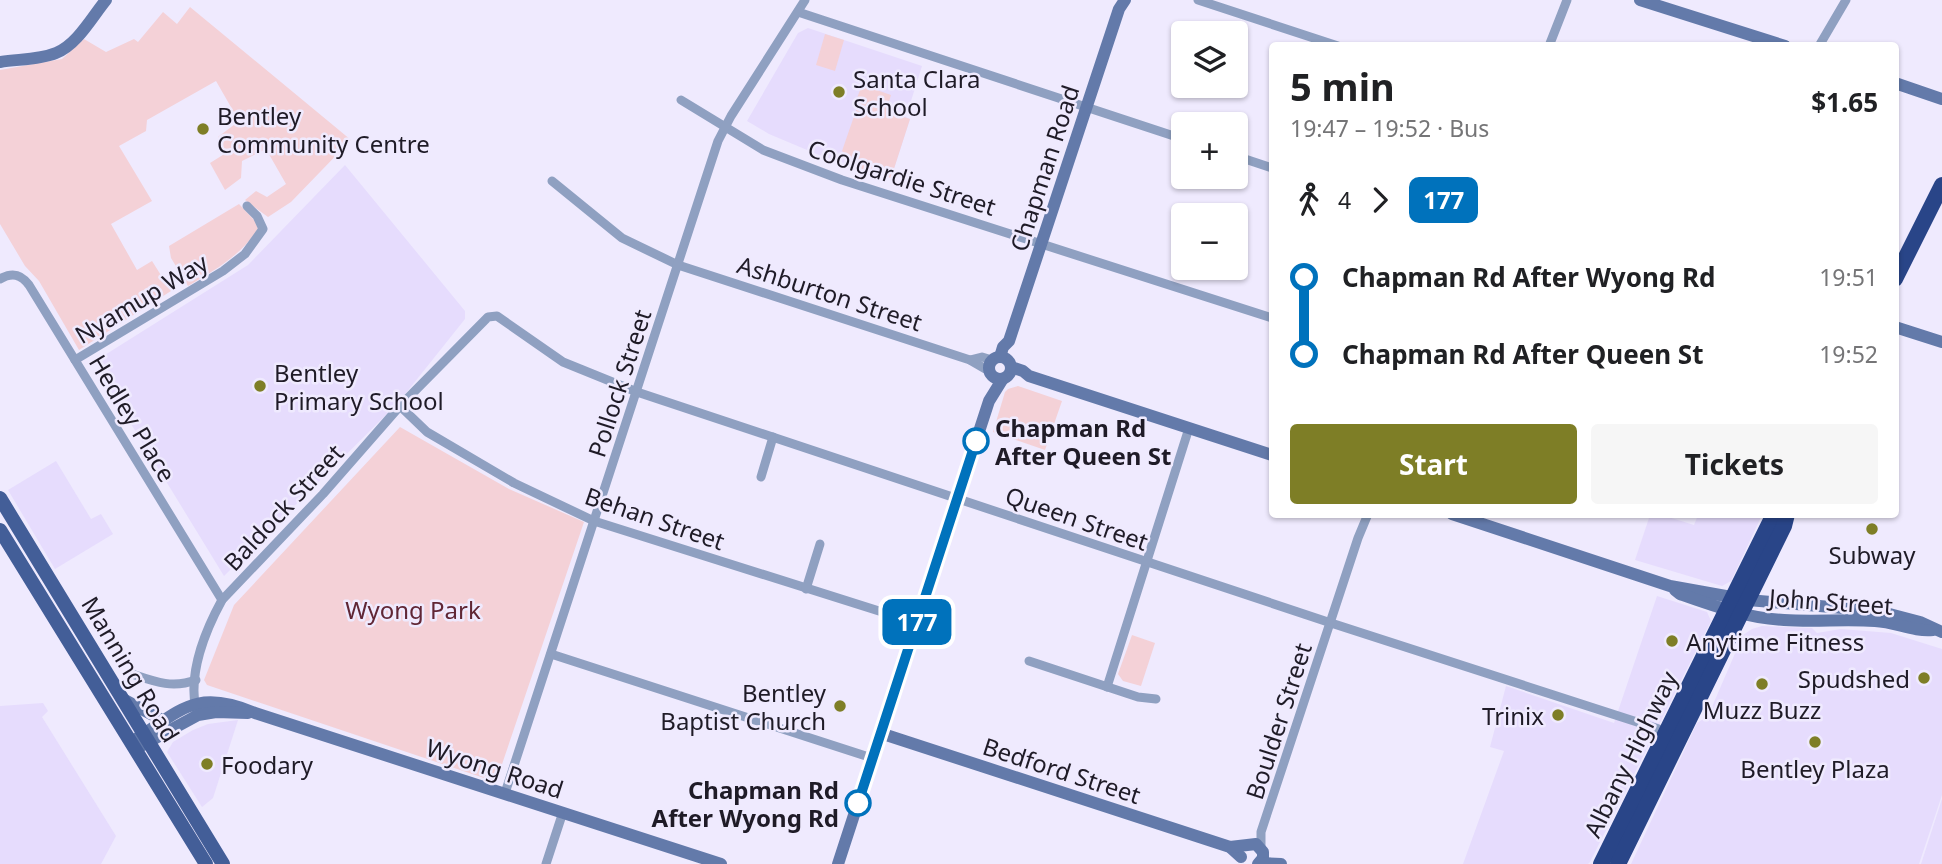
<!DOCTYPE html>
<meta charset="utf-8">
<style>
:root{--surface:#fff;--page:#f6f6f6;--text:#202124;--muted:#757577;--accent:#7e7e26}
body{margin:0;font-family:"Noto Sans",sans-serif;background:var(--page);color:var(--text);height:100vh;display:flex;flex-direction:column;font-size:26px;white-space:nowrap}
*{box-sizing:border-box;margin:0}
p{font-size:23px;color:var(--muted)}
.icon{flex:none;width:38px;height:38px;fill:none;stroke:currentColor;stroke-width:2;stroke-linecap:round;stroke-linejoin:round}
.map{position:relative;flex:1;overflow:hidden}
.side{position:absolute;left:1269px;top:42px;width:630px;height:476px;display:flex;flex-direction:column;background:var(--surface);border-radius:7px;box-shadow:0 2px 5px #0004}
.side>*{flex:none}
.badge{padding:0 14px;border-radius:10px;font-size:24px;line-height:46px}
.tools{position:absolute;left:1171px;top:21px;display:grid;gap:14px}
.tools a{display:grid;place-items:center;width:77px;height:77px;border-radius:7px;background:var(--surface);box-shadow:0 2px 5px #0004;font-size:35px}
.map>.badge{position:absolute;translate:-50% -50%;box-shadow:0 0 0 4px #fff}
.legs{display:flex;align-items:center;gap:10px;height:77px;padding:0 21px;font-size:23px}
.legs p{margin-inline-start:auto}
.summary{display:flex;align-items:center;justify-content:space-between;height:119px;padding:0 21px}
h1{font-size:38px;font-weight:700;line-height:52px}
.cta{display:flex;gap:14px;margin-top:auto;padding:14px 21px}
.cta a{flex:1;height:80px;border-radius:7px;background:var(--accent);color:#fff;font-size:28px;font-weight:700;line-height:80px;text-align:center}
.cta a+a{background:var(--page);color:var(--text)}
ul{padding:0 21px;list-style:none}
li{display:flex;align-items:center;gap:24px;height:77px;font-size:26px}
li i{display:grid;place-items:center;width:10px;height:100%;margin:0 9px;background:currentColor}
li i::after{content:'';width:18px;height:18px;margin:-9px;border:5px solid;border-radius:50%;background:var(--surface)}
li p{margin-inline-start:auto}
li:first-child i{background:linear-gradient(#0000 50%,currentColor 0)}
li:last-child i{background:linear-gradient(currentColor 50%,#0000 0)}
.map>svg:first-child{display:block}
</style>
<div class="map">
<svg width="1942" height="864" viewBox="0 0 1942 864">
<rect width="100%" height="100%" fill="#efeafe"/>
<g fill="#e6dcfd">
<polygon points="808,28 922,66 906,117 910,119 891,178 819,155 769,134 747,121 798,33"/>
<polygon points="345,165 465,311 465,319 398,403 224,576 98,370 100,358 248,265"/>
<polygon points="56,461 91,519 101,514 113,534 55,569 8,490"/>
<polygon points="1650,515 1662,515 1694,525 1698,515 1762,515 1731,581 1722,586 1635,560"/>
<polygon points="1657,596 1707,612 1711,621 1590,862 1588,864 1463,864 1504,751 1490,747 1506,686 1614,723"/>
<polygon points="1762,626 1812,628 1817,633 1841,629 1891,633 1942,649 1942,795 1919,864 1631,864 1697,723 1708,716 1743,635 1752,629"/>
<polygon points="43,703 48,711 42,717 116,836 101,864 0,864 0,706"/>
<polygon points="238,720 213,798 202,807 167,752 173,742 193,730 208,724"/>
<polygon points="1942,799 1942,864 1921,864"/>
</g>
<g fill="#f4d1d7">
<polygon points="190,7 351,140 291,202 268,217 245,200 256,191 267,197 286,184 266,149 242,161 241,178 225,190 210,163 226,153 218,137 239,121 216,81 147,120 146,131 119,146 152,201 111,224 137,270 152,261 171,291 79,350 39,281 25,266 0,224 0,70 62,59 84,39 106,52 134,39 138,42 163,12 177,24"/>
<polygon points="825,34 844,40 835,71 816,65"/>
<polygon points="862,85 891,95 886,111 910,119 891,178 850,165 849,157 842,151 860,99 857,98"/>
<path d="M239,204L255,221L258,229C240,256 215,270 188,286L171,258L169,246Z"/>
<polygon points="1018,386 1062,401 1045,450 993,432 1005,392 1008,389"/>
<polygon points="400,427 509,489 584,522 496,782 207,685 204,680 234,605"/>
<polygon points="1132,635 1155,643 1141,686 1123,681 1118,674"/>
</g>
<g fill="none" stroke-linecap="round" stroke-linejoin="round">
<g stroke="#8fa0c1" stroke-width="9">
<polyline points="1198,0 1338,46"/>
<polyline points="798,12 1183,139"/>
<polyline points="1549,46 1567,0"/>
<polyline points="1819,46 1846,0"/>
<polyline points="681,100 763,150 842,180 1272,318"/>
<polyline points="1236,156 1272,168"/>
<polyline points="552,181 622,238 678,265 970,360 989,371"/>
<path d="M0,279C12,272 21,274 29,285L222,600"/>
<polyline points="75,360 223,271 245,254 263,229 257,216 247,206"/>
<polyline points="970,360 982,357 992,360"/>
<polyline points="400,406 427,432 514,483 594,521 917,623"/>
<polyline points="761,477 773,437"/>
<polyline points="806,589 820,544"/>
<polyline points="551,654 872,758"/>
<polyline points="1029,661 1138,697 1156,699"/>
<path d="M129,673C153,681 171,689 196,680"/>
<polyline points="1107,687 1189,428"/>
<path d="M196,710C188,674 205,631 222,600L323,494L400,406L488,317L497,316L563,362L637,392L1331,623L1665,731"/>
<polyline points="505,793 718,141 731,116 805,0"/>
<polyline points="1261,847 1261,832 1358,538 1368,514"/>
<polyline points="546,864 563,812"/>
</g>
<g stroke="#637aaa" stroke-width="12">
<polyline points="1640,0 1785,46"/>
<path d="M0,62C18,59 39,60 56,53C77,45 92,17 106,0"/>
<polyline points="1895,83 1942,99"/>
<polyline points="1895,327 1942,342"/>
<circle cx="1000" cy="368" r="11"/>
<polyline points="1000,357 1003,347 1009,341 1119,9 1125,0"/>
<polyline points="1011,367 1023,371 1029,376 1272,455"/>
<polyline points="1452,514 1670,586 1748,600 1878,611 1920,622 1942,632"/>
<path d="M1675,590L1680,594C1714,606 1747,618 1784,620C1814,622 1845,619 1875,621C1896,622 1913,632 1933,630"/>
<polyline points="123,699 162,720"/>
<polyline points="880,733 1230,847 1241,857"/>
<path d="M131,742C180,712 194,687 255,713L721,864"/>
<polyline points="141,746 198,715 216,712 248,713"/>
<polyline points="1230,847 1256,844 1263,852 1263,858 1258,864"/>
<polyline points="1260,863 1281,864"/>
<polyline points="838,864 989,401 1002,380"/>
</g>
<g stroke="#435e98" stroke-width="14">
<polyline points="0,498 223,864"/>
<polyline points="0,530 206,864"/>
</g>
<g stroke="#294588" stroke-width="16">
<polyline points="1895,279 1942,185"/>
<polyline points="1601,864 1774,514"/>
<polyline points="1618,864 1784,526 1787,514"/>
</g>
</g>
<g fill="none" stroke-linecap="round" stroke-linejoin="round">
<g stroke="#fff" stroke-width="16">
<polyline id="line-1" points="858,803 976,441"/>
</g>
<use href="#line-1" stroke="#0072bc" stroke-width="10"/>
</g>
<g fill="#7e7e26" stroke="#efeafe" stroke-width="2.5">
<circle cx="839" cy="92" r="7"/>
<circle cx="203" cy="129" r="7"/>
<circle cx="260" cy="386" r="7"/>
<circle cx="1872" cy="529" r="7"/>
<circle cx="1672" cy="641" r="7"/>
<circle cx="1924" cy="678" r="7"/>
<circle cx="1762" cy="684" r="7"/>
<circle cx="840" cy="706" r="7"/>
<circle cx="1558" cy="715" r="7"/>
<circle cx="1815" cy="742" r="7"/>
<circle cx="207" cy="764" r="7"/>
</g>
<g fill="#fff" stroke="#0072bc" stroke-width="3.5">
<circle cx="976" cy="441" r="12"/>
<circle cx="858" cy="803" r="12"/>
</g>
<g text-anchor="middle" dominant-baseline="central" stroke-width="5" stroke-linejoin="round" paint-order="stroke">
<g font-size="24" fill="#1f1b27" stroke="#efeafe" text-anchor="start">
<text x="853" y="78">Santa Clara<tspan x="853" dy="28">School</tspan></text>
<text x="217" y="115">Bentley<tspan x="217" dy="28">Community Centre</tspan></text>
<text x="274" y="372">Bentley<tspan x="274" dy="28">Primary School</tspan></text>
<text x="1872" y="554" text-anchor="middle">Subway</text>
<text x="1686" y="641">Anytime Fitness</text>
<text x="1910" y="678" text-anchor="end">Spudshed</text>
<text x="826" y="692" text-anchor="end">Bentley<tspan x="826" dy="28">Baptist Church</tspan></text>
<text x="1762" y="709" text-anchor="middle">Muzz Buzz</text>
<text x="1544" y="715" text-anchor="end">Trinix</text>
<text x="221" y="764">Foodary</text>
<text x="1815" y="768" text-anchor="middle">Bentley Plaza</text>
</g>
<g font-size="24" fill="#1f1b27" stroke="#efeafe">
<text transform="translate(1044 168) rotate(-72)">Chapman Road</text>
<text transform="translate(902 177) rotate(18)">Coolgardie Street</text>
<text transform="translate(830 293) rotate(18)">Ashburton Street</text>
<text transform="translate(141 298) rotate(-31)">Nyamup Way</text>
<text transform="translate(619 383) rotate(-72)">Pollock Street</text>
<text transform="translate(133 418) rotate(59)">Hedley Place</text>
<text transform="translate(283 507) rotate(-47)">Baldock Street</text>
<text transform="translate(655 518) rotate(19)">Behan Street</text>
<text transform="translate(1077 518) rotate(19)">Queen Street</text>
<text transform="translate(1831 601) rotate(4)">John Street</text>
<text transform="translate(131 669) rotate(59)">Manning Road</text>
<text transform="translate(1278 721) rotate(-72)">Boulder Street</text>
<text transform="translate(1630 754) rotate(-64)">Albany Highway</text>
<text transform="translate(495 768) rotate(18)">Wyong Road</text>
<text transform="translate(1062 770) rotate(18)">Bedford Street</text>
</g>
<g font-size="24" font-weight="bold" fill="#1f1b27" stroke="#efeafe" text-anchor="start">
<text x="995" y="427">Chapman Rd<tspan x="995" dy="28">After Queen St</tspan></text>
<text x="839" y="789" text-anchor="end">Chapman Rd<tspan x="839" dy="28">After Wyong Rd</tspan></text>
</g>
<g font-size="24" fill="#602635" stroke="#efeafe">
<text x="413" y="609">Wyong Park</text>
</g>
</g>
</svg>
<div class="tools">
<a><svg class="icon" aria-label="layers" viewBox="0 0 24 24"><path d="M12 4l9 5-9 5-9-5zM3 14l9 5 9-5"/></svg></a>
<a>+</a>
<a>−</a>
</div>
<b class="badge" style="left:917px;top:622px;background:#0072bc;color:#fff">177</b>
<section class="side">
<div class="summary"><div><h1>5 min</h1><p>19:47 – 19:52 · Bus</p></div><b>$1.65</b></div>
<div class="legs"><svg class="icon" aria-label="walk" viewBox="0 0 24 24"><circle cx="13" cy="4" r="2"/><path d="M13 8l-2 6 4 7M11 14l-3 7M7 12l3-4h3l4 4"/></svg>4<svg class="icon" aria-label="forward" viewBox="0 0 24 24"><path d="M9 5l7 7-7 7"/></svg><b class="badge" style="background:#0072bc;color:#fff">177</b></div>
<ul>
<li><i style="color:#0072bc"></i><b>Chapman Rd After Wyong Rd</b><p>19:51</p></li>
<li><i style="color:#0072bc"></i><b>Chapman Rd After Queen St</b><p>19:52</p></li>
</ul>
<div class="cta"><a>Start</a><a>Tickets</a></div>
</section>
</div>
